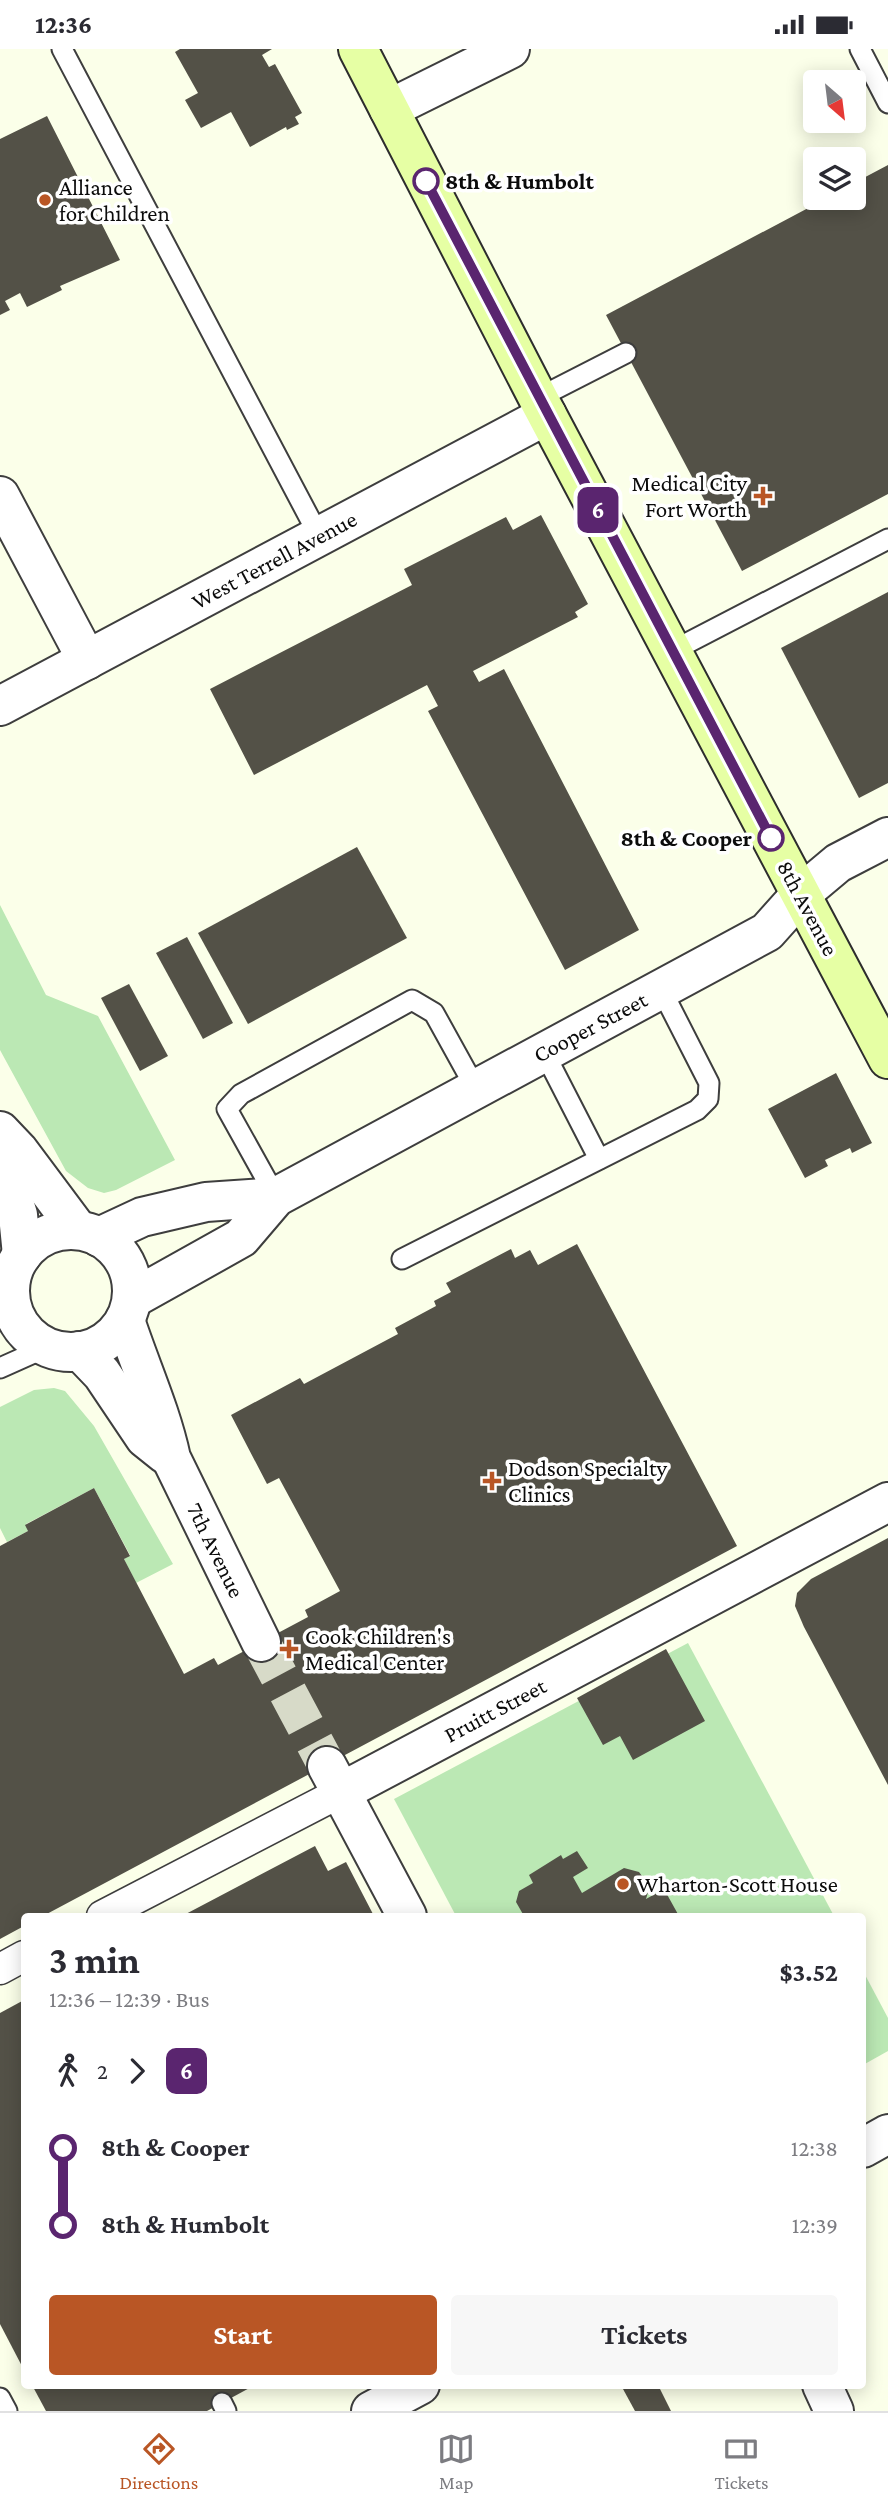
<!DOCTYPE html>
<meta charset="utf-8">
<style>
:root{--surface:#fff;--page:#f7f7f7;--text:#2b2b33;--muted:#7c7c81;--line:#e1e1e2;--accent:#b95625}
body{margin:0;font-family:"Crimson Pro",serif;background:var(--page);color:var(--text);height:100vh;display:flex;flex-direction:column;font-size:26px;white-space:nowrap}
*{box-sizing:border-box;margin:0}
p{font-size:23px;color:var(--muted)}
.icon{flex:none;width:38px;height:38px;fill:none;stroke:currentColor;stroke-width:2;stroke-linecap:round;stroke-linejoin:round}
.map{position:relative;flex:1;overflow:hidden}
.sheet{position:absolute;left:21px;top:1864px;width:845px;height:476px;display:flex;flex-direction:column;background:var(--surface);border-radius:7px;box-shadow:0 4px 18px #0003}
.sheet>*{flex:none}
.badge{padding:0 14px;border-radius:10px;font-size:24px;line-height:46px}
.needle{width:46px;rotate:152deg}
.fabs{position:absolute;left:803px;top:21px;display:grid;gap:14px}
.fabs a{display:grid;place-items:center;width:63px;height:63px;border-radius:7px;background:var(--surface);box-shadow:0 4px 18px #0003;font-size:35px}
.map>.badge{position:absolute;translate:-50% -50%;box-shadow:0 0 0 4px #fff}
.legs{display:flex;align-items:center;gap:10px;height:77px;padding:0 28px;font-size:23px}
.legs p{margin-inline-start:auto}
.headline{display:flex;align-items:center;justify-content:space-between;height:119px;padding:0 28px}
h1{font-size:38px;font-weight:700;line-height:52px}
.button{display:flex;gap:14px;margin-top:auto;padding:14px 28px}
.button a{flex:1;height:80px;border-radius:7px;background:var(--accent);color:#fff;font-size:28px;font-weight:700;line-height:80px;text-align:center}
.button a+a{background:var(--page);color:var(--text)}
ul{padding:0 28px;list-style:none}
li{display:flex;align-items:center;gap:24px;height:77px;font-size:26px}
li i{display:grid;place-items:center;width:10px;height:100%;margin:0 9px;background:currentColor}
li i::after{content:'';width:18px;height:18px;margin:-9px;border:5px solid;border-radius:50%;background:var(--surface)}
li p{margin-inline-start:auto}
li:first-child i{background:linear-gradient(#0000 50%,currentColor 0)}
li:last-child i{background:linear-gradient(currentColor 50%,#0000 0)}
.status{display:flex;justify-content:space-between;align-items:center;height:49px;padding:0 35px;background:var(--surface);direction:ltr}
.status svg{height:19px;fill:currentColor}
.tabs{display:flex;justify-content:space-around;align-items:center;height:98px;border-top:2px solid var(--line);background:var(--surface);font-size:19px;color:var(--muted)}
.tabs a{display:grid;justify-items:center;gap:4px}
.tabs .active{color:var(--accent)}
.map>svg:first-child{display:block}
</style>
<div class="status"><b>12:36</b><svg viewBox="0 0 49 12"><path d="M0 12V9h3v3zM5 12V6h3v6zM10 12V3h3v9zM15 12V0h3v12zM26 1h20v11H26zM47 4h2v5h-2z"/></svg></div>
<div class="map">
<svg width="888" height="2362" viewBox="0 0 888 2362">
<rect width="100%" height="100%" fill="#fbffe9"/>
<g fill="#bbe8b4">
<polygon points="0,856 46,946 98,967 175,1111 116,1141 104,1144 88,1139 66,1122 0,1001"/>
<polygon points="54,1339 65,1342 94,1377 173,1515 136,1534 124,1510 130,1506 94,1439 26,1475 28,1482 7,1493 0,1479 0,1358 34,1341"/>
<polygon points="688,1594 834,1867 456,1867 394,1750"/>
<polygon points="863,1922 888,1969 888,2002 863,2016"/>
</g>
<g fill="#535147">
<polygon points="180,0 272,0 262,6 269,18 275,15 302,64 295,68 299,75 287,81 286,78 250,98 231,63 201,79 185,51 198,44 175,3"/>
<polygon points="47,67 120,211 60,237 62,241 27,258 20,244 5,252 10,261 0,266 0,90"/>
<polygon points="888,116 888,445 742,522 606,266 827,149 854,149 854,134"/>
<polygon points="541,466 588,555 575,563 578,568 473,622 479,633 504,620 639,881 565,921 428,662 438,657 427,636 254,726 210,640 412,536 404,520 506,468 513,481"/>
<polygon points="888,543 888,734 859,749 781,599"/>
<polygon points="357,798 407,889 248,975 198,884"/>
<polygon points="187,888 233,974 203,990 156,904"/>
<polygon points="129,935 168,1007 140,1022 101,949"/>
<polygon points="836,1024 872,1094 852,1104 850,1099 825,1111 828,1117 805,1129 768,1060"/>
<polygon points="577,1195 737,1497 43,1867 24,1867 24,1877 0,1890 0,1497 28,1482 25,1476 94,1439 130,1507 124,1510 184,1625 214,1609 218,1616 308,1568 305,1561 340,1542 279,1429 267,1435 231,1366 300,1329 304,1335 398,1285 395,1279 436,1257 434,1252 451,1243 446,1234 511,1200 515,1209 530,1201 538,1216"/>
<polygon points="888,1489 888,1736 804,1578 795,1557 797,1544 811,1530"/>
<polygon points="666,1600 705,1672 633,1711 620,1687 603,1696 577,1649"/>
<polygon points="315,1797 328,1822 346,1813 374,1867 182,1867"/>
<polygon points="577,1802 588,1819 573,1828 582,1844 624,1819 639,1823 645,1831 649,1840 646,1850 664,1840 679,1867 524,1867 516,1853 519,1842 533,1834 529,1826 561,1806 563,1810"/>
<polygon points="24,1951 24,2321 0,2275 0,1964"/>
<polygon points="32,2336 255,2336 207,2362 46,2362"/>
<polygon points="631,2336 658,2336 671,2362 635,2362 623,2340"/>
</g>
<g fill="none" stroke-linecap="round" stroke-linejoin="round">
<polyline stroke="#d7dac8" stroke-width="38" stroke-dasharray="38 19" stroke-linecap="butt" points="261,1593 327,1717"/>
<g stroke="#3e3e3e" stroke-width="23">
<g id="service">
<polyline points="62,0 319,487"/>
<polyline points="860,0 888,54"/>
<polyline points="538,349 626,304"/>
<polyline points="672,602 888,490"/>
<polyline points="544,1003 599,1110"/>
<polyline points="276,1148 227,1060 241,1045 412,951 434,964 476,1040"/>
<polyline points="402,1210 697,1061 708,1050 709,1034 661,940"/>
<polyline points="0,1242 11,1234"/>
<polyline points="0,1319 47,1298"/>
<polyline points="0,2349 7,2362"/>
<polyline points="222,2354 226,2362"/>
</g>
</g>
<g stroke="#3e3e3e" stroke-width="33">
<g id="pedestrian">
<polyline points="102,1867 341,1743"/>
<polyline points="0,1920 24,1907"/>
</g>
</g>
<g stroke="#3e3e3e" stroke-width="42">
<g id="minor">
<polyline points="389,60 510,0"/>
<polyline points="0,447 87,611"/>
<polyline points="0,1082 19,1102 78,1181"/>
<polyline points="0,1108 18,1166 22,1206"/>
<circle cx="71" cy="1242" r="61"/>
<polyline points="99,1188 142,1168 206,1153 276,1148"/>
<polyline points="132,1250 241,1189 276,1148 767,883 801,845 838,814 888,788"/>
<path d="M125,1271C140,1317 161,1362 171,1409L261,1593"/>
<polyline points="80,1302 102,1325 145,1389 165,1405"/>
<polyline points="327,1717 407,1867"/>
<polyline points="341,1743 888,1453"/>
</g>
</g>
<g stroke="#3e3e3e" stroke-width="42">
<g id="tertiary">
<polyline points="0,657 547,366"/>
<polyline points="863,2099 888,2085"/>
<polyline points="822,2336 834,2362"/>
<polyline points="371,2362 420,2336"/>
</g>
</g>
<g stroke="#2d2d2d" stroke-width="42">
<polyline id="secondary" points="358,0 538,349 888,1010"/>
</g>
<use href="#service" stroke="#fff" stroke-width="19"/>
<use href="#pedestrian" stroke="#fff" stroke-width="30"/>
<use href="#minor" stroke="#fff" stroke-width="38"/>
<use href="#tertiary" stroke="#fff" stroke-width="38"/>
<use href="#secondary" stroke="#e6ffa4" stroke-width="38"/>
</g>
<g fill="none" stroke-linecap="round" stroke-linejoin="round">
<g stroke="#fff" stroke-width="16">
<polyline id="line-1" points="426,132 771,789"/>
</g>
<use href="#line-1" stroke="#5a256f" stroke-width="10"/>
</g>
<g fill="#fff" stroke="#5a256f" stroke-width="3.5">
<circle cx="426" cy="132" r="12"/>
<circle cx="771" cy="789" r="12"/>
</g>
<g fill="#b95625" stroke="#fff" stroke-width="2.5">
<circle cx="45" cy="151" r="7"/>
<path d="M759.5 436.5h7v7h7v7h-7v7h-7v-7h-7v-7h7z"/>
<path d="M488.5 1421.5h7v7h7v7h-7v7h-7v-7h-7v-7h7z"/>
<path d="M285.5 1589.5h7v7h7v7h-7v7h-7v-7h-7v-7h7z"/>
<circle cx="623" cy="1835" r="7"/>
</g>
<g text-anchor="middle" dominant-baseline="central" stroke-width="7" stroke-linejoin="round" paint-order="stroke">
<g font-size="23" font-weight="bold" fill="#0b0b0b" stroke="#fff" text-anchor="start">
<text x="445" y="132">8th &amp; Humbolt</text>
<text x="752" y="789" text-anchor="end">8th &amp; Cooper</text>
</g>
<g font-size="23" fill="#0b0b0b" stroke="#fff" text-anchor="start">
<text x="59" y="138">Alliance<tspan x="59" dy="26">for Children</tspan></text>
<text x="747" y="434" text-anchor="end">Medical City<tspan x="747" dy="26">Fort Worth</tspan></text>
<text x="508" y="1419">Dodson Specialty<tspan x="508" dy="26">Clinics</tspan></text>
<text x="305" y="1587">Cook Children's<tspan x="305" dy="26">Medical Center</tspan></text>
<text x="637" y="1835">Wharton-Scott House</text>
</g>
<g font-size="23" fill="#0b0b0b" stroke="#fff">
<text transform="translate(274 511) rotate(-28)">West Terrell Avenue</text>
<text transform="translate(808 859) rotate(62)">8th Avenue</text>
<text transform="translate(590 978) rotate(-28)">Cooper Street</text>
<text transform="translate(216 1501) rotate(64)">7th Avenue</text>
<text transform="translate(495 1661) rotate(-28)">Pruitt Street</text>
</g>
</g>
</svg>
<div class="fabs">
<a><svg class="needle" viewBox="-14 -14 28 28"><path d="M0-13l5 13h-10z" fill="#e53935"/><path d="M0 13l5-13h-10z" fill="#7c7c81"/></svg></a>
<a><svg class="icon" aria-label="layers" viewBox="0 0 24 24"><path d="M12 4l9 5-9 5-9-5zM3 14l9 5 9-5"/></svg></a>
</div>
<b class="badge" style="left:598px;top:461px;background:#5a256f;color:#fff">6</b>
<section class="sheet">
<div class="headline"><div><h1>3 min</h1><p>12:36 – 12:39 · Bus</p></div><b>$3.52</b></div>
<div class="legs"><svg class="icon" aria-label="walk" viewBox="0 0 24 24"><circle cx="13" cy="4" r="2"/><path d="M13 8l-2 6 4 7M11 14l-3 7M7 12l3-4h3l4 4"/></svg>2<svg class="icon" aria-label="forward" viewBox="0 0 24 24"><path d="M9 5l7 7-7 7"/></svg><b class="badge" style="background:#5a256f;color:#fff">6</b></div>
<ul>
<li><i style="color:#5a256f"></i><b>8th &amp; Cooper</b><p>12:38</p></li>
<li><i style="color:#5a256f"></i><b>8th &amp; Humbolt</b><p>12:39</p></li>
</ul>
<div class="button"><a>Start</a><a>Tickets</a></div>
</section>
</div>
<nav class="tabs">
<a class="active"><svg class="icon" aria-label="directions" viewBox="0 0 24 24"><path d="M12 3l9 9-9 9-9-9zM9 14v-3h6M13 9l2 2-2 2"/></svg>Directions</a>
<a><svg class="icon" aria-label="map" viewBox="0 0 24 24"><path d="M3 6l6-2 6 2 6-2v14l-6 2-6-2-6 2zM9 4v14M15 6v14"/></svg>Map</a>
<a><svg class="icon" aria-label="tickets" viewBox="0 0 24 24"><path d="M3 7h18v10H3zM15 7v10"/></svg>Tickets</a>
</nav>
